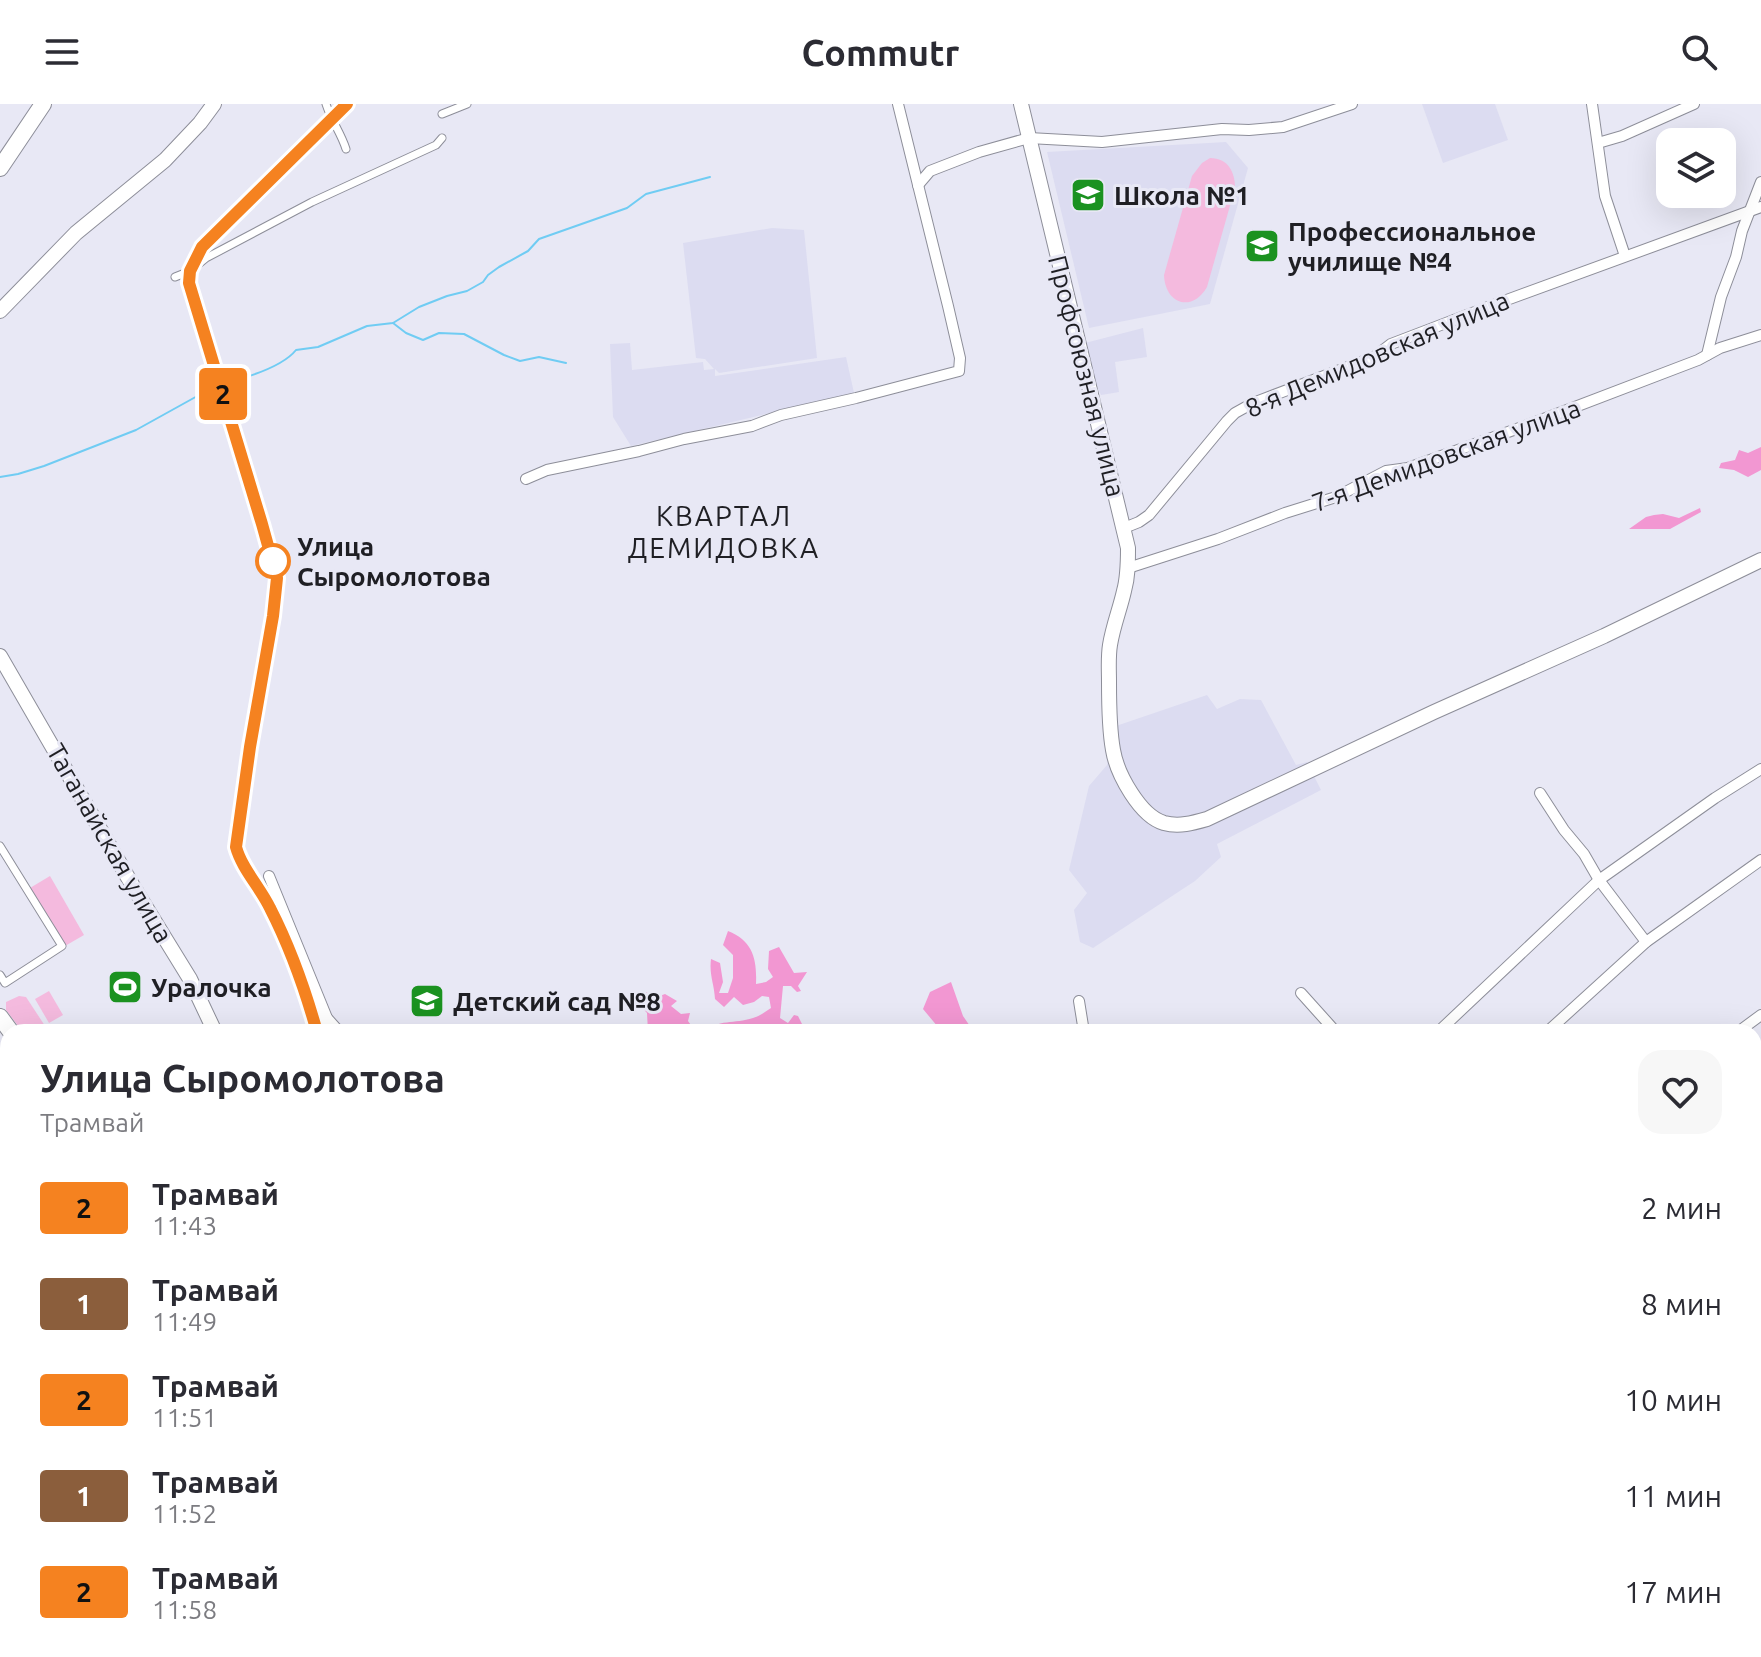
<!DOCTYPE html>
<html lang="ru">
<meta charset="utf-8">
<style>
:root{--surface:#fff;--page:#f7f7f7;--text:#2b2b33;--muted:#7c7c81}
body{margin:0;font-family:Ubuntu,sans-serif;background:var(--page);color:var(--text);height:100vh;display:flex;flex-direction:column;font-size:30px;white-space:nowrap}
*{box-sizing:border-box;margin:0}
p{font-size:26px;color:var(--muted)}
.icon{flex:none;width:44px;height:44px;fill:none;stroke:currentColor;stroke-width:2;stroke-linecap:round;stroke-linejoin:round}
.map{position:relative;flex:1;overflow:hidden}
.side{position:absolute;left:0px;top:920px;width:1762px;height:634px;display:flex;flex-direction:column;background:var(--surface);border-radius:24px 24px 0 0;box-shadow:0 8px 32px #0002}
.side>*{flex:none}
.badge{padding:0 16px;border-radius:6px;font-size:28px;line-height:52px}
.buttons{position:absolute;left:1656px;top:24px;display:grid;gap:16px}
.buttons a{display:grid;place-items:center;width:80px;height:80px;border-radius:16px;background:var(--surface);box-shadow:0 8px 32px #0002;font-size:40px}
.map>.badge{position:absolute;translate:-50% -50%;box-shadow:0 0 0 4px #fff}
.round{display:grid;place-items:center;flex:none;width:84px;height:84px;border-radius:24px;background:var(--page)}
.summary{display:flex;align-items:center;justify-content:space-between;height:136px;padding:0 40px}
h1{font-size:38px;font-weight:700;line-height:60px}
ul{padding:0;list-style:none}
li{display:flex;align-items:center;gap:24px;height:96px;padding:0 40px}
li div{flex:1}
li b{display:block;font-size:30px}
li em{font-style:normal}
li .badge{min-width:88px;font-weight:700;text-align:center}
header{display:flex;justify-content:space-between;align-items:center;height:104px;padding:0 40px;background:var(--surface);font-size:36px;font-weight:700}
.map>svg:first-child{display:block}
</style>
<header><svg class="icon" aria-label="menu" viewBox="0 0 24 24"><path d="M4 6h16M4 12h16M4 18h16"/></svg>Commutr<svg class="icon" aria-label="search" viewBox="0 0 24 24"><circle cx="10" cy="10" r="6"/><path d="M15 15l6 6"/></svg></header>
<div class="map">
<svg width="1761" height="1553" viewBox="0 0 1761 1553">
<rect width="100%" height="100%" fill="#e8e8f5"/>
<g fill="#dcdcf1">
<polygon points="1422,0 1495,0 1508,36 1443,59"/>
<polygon points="1226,38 1248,64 1210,200 1089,224 1047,48"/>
<polygon points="772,124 804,126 817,254 719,269 715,265 715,272 846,253 854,289 631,342 613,313 610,240 630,239 632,266 703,258 704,266 714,265 705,255 696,254 683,139"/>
<polygon points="1143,224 1147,253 1115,258 1119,288 1101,291 1093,273 1085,239"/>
<polygon points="1207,591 1217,605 1240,595 1261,596 1296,661 1307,658 1321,686 1217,740 1221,753 1195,777 1093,844 1080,838 1074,806 1087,789 1069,766 1089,682 1107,661 1116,622"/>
<polygon points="8,1465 8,1546 229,1546 226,1553 0,1553 0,1478"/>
<polygon points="1145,1546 1269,1546 1254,1553 1149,1553"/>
</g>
<g fill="#f4bade">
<path d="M1210,54C1228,54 1235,68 1235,84L1207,183C1192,209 1165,200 1164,171L1192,72L1202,59Z"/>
<polygon points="50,772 84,831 65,842 30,784"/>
<polygon points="49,887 63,911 49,919 35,895"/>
<polygon points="19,892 26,893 49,928 22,927 6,906 6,898"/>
<polygon points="301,1546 332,1546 341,1553 300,1553"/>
</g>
<g fill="#f297d2">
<polygon points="1761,343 1761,366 1748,373 1734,366 1719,364 1721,359 1735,356 1739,346 1748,349"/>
<polygon points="1700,404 1701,408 1670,425 1629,425 1646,413 1654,411 1663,410 1679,414"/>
<path d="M728,827C753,837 757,855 756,880L766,878L773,873L768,865L769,847L779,843L794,869L807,868L798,882L801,887L797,888L791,882H783L780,914L788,919L794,911L798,912L806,928H702C719,915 734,920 753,914C760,912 765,908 771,904L769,893L762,892L754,898L743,901L734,893L724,903L715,895C714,879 709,871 711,855L720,859L723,878L719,889H728L733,874V851L723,841Z"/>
<polygon points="951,878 963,912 974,928 939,928 938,923 923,905 930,888"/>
<polygon points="646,888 657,893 665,890 677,897 671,902 681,910 690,909 688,917 693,924 692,928 648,928 647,909 637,898 636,890"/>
<polygon points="1339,1546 1380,1546 1377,1553 1326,1553"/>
</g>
<polygon fill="#70ccf3" points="0,974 8,979 8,1331 0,1331"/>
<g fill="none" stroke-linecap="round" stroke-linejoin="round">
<g stroke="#70ccf3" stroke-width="2">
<polyline points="393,219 406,229 423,236 439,229 464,230 504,251 520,257 539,253 566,259"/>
<path d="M233,277C251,272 284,261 296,246L318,243L367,222L393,219L419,203L447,192L467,187L483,178L488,171L499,163L528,147L539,135L627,104L646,90L710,73"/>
<polyline points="0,373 18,370 44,362 136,326 210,285"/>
<polyline points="1754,1006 1761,1006"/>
<polyline points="344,1546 352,1553"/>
<polyline points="970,1553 990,1546"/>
</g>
<g stroke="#8d8e99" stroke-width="9">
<g id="pedestrian">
<path d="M326,0C331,16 341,29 346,45"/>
<polyline points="442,10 467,0"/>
<polyline points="175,173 190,167 206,154 312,98 436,41 442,34"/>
<polyline points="0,742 62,842 5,879 0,871"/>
</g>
</g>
<g stroke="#8d8e99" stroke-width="12">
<g id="minor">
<polyline points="1592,0 1605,92 1625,152"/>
<polyline points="1598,39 1622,32 1694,0"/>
<polyline points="918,81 930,67 979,48 1029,34 1102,38 1222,25 1249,26 1283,23 1352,0"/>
<polyline points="1707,251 1721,193 1736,153 1742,127 1761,78"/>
<polyline points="526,375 547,366 639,347 684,335 752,322 781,311 856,294 959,267 960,254 948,202 898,0"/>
<polyline points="1124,424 1139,418 1149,411 1227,317 1235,309 1253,299 1374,253 1391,240 1493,201 1761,103"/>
<polyline points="1128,464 1218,435 1285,409 1336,393 1386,367 1408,364 1533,319 1698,256 1720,244 1761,231"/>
<polyline points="1540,689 1564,726 1584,750 1599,776 1646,838"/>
<polyline points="269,772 327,914 327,928"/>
<polyline points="1301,889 1336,928"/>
<polyline points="1079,897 1084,928"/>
<polyline points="327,914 336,924 338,928"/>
<polyline points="1438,928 1599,776 1715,694 1761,665"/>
<polyline points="1547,928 1646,838 1761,756"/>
<polyline points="1738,928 1761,911"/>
<polyline points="1754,1084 1761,1081"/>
<polyline points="1754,1191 1761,1187"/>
<polyline points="1754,1445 1761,1441"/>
<polyline points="1754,1527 1761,1524"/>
<polyline points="890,1553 897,1546"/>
<polyline points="1104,1553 1116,1546"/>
<polyline points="1527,1553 1543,1546"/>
<polyline points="1695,1553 1712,1546"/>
</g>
</g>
<g stroke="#8d8e99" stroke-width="16">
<g id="secondary">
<path d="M1021,0L1128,444C1128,459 1128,473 1124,487C1120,505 1113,522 1110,541C1108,553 1109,566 1109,578C1109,601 1109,624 1113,646C1117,670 1140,712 1164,719C1179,723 1193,719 1207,715L1434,608L1604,532L1761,456"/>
<polyline points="0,207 76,129 165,56 200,19 214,0"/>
<polyline points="0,552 134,784 190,875 215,928"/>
<polyline points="0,1366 8,1368"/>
</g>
</g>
<g stroke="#8d8e99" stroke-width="18">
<g id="primary">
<polyline points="0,64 43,0"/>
<polyline points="0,913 11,928"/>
<polyline points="1754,1333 1761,1330"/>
<polyline points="269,1553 271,1546"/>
<polyline points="291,1553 293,1546"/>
<polyline points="1290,1553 1303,1546"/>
</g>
</g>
<use href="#pedestrian" stroke="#fff" stroke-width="7"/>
<use href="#minor" stroke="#fff" stroke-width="10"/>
<use href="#secondary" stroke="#fff" stroke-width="14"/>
<use href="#primary" stroke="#fff" stroke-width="16"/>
<g stroke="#74747c" stroke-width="2">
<polyline points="317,928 288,841 261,786 242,759 236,743 241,700 275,498 277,474 271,449 189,179 190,167 202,143 347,0"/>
<polyline points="0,1352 8,1354"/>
<polyline points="254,1553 256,1546"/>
</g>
</g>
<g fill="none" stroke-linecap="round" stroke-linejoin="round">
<g stroke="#fff" stroke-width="18">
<path id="line" d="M317,928C305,885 290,843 270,804C260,783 242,765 236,743L250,643L273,512L277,474L262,420L189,179L190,167L202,143L347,0"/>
</g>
<use href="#line" stroke="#f58220" stroke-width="12"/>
</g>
<defs>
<g id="school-square" transform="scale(1.8)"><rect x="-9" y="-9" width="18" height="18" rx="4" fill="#1b9220" stroke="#e8e8f5"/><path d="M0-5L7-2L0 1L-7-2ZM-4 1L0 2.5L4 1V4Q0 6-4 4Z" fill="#fff"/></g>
<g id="university-square" transform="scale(1.8)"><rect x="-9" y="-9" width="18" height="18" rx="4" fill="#1b9220" stroke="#e8e8f5"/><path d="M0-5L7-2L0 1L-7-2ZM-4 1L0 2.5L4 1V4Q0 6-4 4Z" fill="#fff"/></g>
<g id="stadium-square" transform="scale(1.8)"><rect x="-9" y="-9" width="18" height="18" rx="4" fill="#1b9220" stroke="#e8e8f5"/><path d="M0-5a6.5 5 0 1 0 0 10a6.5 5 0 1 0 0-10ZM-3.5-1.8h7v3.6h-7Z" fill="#fff"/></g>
</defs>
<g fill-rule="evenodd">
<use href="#school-square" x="1088" y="91"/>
<use href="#university-square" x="1262" y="142"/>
<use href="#stadium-square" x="125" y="883"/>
<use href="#school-square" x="427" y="897"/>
</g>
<circle fill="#fff" stroke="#f58220" stroke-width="4" cx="273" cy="457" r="16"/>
<g text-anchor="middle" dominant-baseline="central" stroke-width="6" stroke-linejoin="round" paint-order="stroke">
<g font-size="26" font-weight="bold" fill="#1f1f24" stroke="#e8e8f5" text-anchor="start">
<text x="1114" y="91">Школа №1</text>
<text x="1288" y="127">Профессиональное<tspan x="1288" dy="30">училище №4</tspan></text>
<text x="151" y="883">Уралочка</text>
<text x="453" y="897">Детский сад №8</text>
</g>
<g font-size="26" fill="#1f1f24" stroke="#e8e8f5">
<text transform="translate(1377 250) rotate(-23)">8-я Демидовская улица</text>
<text transform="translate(1087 272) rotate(76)">Профсоюзная улица</text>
<text transform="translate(1446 351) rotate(-20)">7-я Демидовская улица</text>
<text transform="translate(110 739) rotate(60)">Таганайская улица</text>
</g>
<g font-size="26" font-weight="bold" fill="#1f1f24" stroke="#e8e8f5" text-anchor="start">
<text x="297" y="442">Улица<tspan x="297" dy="30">Сыромолотова</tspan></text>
</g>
<g font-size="28" letter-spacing="2" fill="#1f1f24" stroke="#e8e8f5">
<text x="724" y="411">КВАРТАЛ<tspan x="724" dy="32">ДЕМИДОВКА</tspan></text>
</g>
</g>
</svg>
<div class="buttons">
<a><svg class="icon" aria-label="layers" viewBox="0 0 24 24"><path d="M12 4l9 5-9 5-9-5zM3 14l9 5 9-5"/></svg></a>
</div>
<b class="badge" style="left:223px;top:290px;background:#f58220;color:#111">2</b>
<section class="side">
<div class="summary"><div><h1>Улица Сыромолотова</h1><p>Трамвай</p></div><a class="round"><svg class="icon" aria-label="heart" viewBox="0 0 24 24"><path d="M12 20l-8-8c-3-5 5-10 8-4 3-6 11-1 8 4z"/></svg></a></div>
<ul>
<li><span class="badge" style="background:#f58220;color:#111">2</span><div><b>Трамвай</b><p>11:43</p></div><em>2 мин</em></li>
<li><span class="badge" style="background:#8b5e3c;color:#fff">1</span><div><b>Трамвай</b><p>11:49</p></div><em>8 мин</em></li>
<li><span class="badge" style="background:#f58220;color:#111">2</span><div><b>Трамвай</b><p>11:51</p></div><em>10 мин</em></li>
<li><span class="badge" style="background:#8b5e3c;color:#fff">1</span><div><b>Трамвай</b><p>11:52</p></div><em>11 мин</em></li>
<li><span class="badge" style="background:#f58220;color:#111">2</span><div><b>Трамвай</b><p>11:58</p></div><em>17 мин</em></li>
</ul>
</section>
</div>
